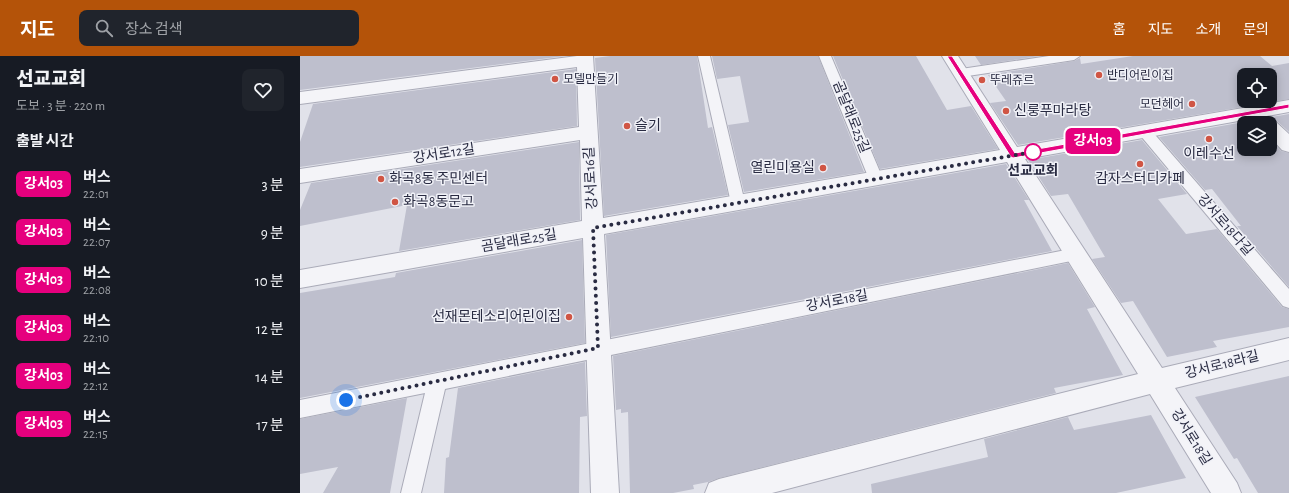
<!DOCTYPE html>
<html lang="ko">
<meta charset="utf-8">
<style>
:root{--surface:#171b24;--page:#20242c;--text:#f1f3f6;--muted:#9ea1a6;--accent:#b45309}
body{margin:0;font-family:"Alegreya Sans","Noto Sans KR",sans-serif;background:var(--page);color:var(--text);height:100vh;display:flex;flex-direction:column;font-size:15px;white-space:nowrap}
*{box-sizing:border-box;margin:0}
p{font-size:13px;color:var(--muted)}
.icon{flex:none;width:22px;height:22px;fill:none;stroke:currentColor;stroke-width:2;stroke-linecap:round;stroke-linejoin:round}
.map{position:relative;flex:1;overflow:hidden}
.panel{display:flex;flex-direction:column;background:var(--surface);width:300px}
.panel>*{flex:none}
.badge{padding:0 8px;border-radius:6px;font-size:14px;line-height:26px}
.tools{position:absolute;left:937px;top:12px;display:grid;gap:8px}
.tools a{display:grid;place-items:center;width:40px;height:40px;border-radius:8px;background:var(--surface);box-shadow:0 2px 10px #0003;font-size:20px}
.you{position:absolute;width:20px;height:20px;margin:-10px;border:3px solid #fff;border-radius:50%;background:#1a73e8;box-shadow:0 0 0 6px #1a73e833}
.map>.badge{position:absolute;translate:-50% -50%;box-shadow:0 0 0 2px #fff}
h2{padding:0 16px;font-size:15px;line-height:36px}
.round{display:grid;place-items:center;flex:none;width:42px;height:42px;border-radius:8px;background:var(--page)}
.head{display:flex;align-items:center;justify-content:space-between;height:68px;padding:0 16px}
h1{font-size:19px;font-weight:800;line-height:30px}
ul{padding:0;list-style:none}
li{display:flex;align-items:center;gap:12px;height:48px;padding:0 16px}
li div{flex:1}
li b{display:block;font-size:15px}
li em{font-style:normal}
li .badge{min-width:44px;font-weight:700;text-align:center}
header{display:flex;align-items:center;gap:24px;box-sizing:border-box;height:56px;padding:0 20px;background:var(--accent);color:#fff}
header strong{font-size:19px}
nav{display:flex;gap:22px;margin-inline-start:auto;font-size:14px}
.search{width:280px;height:36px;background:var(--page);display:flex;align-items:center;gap:10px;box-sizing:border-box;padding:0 14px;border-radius:8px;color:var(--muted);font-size:15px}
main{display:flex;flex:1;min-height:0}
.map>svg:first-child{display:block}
</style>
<header>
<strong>지도</strong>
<div class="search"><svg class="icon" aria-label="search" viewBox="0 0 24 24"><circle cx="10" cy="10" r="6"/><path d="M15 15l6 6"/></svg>장소 검색</div>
<nav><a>홈</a><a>지도</a><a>소개</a><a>문의</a></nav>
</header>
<main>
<section class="panel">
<div class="head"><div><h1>선교교회</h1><p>도보 · 3 분 · 220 m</p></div><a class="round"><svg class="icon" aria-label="heart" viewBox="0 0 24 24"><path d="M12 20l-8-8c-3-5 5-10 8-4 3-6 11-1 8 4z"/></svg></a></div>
<h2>출발 시간</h2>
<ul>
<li><span class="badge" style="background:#e6007e;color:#fff">강서03</span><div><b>버스</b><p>22:01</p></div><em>3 분</em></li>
<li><span class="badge" style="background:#e6007e;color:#fff">강서03</span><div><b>버스</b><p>22:07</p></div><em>9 분</em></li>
<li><span class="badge" style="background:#e6007e;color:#fff">강서03</span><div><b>버스</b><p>22:08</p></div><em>10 분</em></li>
<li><span class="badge" style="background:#e6007e;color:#fff">강서03</span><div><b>버스</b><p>22:10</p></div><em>12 분</em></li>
<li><span class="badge" style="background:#e6007e;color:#fff">강서03</span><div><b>버스</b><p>22:12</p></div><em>14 분</em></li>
<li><span class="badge" style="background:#e6007e;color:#fff">강서03</span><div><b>버스</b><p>22:15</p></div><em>17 분</em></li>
</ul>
</section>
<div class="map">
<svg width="989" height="437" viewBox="0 0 989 437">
<rect width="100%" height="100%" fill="#e1e2ea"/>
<g fill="#bebfcd" fill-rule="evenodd">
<polygon points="0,0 265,0 0,34"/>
<polygon points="310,0 397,0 408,72 412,71 428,139 304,160 295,2"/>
<polygon points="412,0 518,0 564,116 444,136 428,69 449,66 440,20 417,23"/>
<polygon points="533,0 616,0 647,54 671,50 698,93 580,113"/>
<polygon points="675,0 739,0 681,9"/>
<path d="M833,0H960L972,10L989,7V43L718,89L690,47L706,45L688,19L774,5L780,2L781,8ZM944,19H970V45H944Z"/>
<polygon points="276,13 277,70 0,111 0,86 13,48"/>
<polygon points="989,58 989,76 977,65 970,63 962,67 944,67 944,93 970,93 970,83 981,95 989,97 989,231 937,170 941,170 912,133 905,134 859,81"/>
<polygon points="842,84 887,138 858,143 886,178 917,173 982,251 989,253 989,271 913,285 917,291 867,301 833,245 821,247 792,203 805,201 768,138 751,140 728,104"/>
<polygon points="279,86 280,164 99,195 107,149 0,170 0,154 11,127"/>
<polygon points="706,108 729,144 724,144 752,195 311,281 306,179"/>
<polygon points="282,184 285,287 0,342 0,237 95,221 96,217"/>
<polygon points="768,207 795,251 787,253 823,319 754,332 756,337 419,422 408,426 393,429 394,433 373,437 330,437 328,356 321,357 321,353 316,354 313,300"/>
<polygon points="285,306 287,360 280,361 279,437 144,437 146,402 149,401 158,332"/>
<polygon points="989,320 989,437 958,437 937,402 934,403 895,341"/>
<polygon points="107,342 90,437 23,437 38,411 0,418 0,363"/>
<polygon points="851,359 886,422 816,437 572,437 571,428 688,401 684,383 768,361 774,374"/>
</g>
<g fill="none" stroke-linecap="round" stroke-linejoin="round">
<g stroke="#aaabb8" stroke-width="2">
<g id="lane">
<polygon points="398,0 410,0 445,147 443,151 438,153 433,151 431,147"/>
<polygon points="519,0 531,0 583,123 581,127 576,128 571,127 569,123"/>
<polygon points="749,0 780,0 774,4 661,21 655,17 661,13"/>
<polygon points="845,71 850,73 989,233 989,252 983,250 840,79 838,76 840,73"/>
<polygon points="776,192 782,193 784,198 782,203 776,204 145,333 121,437 101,437 125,337 0,362 0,344"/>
</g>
</g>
<g stroke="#aaabb8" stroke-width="2">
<g id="street">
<polygon points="277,0 293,0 303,162 700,94 642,0 658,0 717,91 989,44 989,56 725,103 862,312 989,282 989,304 875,332 937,427 941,437 911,437 850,338 472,437 405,437 409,427 419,423 838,318 707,106 304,178 319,437 291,437 283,182 0,232 0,214 282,165 280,84 0,127 0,113 279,71 277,11 0,48 0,36"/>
<polygon points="970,64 976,66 989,78 989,96 982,94 970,81 970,67 963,67"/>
</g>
</g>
<use href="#lane" fill="#f4f4f8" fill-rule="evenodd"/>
<use href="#street" fill="#f4f4f8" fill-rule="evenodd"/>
</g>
<polygon fill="#e6007e" stroke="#fff" points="647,0 652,0 715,97 989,48 989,52 713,102 711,101"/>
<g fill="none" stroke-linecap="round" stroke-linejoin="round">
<polyline stroke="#292b42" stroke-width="4" stroke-dasharray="0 7.2" points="46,344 298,292 293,172 733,96"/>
</g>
<g fill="#d05544" stroke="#f0f1f7" stroke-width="1.5">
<circle cx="799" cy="19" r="4"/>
<circle cx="255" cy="23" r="4"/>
<circle cx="682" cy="24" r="4"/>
<circle cx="892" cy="48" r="4"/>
<circle cx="706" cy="55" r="4"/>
<circle cx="327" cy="70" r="4"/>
<circle cx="909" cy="83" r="4"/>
<circle cx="840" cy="108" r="4"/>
<circle cx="523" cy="112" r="4"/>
<circle cx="81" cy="123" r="4"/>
<circle cx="95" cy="146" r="4"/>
<circle cx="269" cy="261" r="4"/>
</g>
<circle fill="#fff" stroke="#e6007e" stroke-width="2" cx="733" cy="96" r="8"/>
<g text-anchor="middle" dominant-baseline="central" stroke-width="3" stroke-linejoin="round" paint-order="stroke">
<g font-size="12" fill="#292b42" stroke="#f0f1f7" text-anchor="start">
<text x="807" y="19">반디어린이집</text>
<text x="263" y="23">모델만들기</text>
<text x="690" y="24">뚜레쥬르</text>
<text x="884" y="48" text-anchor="end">모던헤어</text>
</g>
<g font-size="14" fill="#292b42" stroke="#f0f1f7" text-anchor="start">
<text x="714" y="55">신룽푸마라탕</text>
<text x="335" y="70">슬기</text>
<text x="909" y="98" text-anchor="middle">이레수선</text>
<text x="515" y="112" text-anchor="end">열린미용실</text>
<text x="89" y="123">화곡8동 주민센터</text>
<text x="840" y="123" text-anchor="middle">감자스터디카페</text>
<text x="103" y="146">화곡8동문고</text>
<text x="261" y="261" text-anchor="end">선재몬테소리어린이집</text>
</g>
<g font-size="14" fill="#292b42" stroke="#f0f1f7">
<text transform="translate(551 61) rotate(68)">곰달래로25길</text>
<text transform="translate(144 98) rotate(-9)">강서로12길</text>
<text transform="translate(291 122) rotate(-93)">강서로16길</text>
<text transform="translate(925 169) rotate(49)">강서로18다길</text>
<text transform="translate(219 185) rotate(-10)">곰달래로25길</text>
<text transform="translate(537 245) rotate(-11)">강서로18길</text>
<text transform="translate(922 309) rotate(-14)">강서로18라길</text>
<text transform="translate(891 381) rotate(58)">강서로18길</text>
</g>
<g font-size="14" font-weight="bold" fill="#292b42" stroke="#f0f1f7">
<text x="733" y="115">선교교회</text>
</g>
</g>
</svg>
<div class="tools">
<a><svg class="icon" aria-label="locate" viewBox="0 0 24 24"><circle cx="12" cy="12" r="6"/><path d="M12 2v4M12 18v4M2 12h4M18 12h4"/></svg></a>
<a><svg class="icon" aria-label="layers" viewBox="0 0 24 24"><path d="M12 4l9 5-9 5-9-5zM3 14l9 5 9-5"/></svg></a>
</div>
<div class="you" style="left:46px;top:344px"></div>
<b class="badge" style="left:793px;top:85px;background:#e6007e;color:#fff">강서03</b>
</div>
</main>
